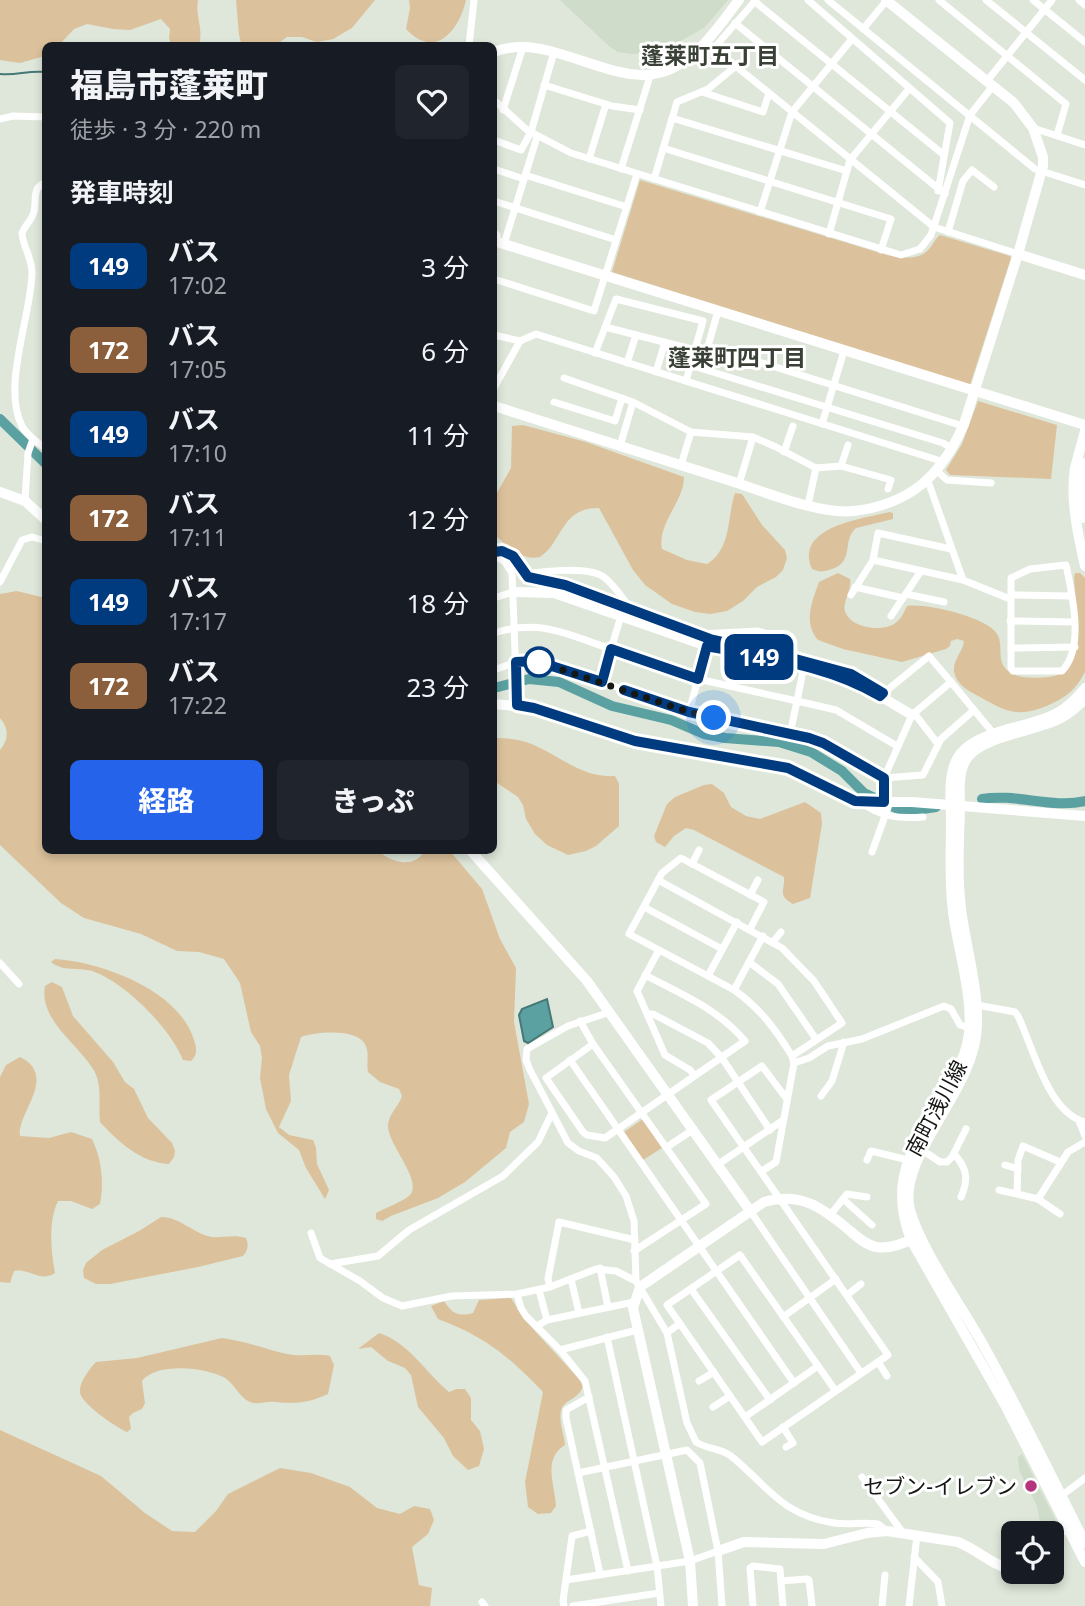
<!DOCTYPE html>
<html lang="ja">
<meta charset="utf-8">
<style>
:root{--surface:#171b24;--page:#20242c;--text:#f1f3f6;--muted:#9ea1a6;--accent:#2563eb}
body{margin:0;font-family:"Noto Sans","Noto Sans JP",sans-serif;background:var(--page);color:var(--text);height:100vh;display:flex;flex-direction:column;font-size:26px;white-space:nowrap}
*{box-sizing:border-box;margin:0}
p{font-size:23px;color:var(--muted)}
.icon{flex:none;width:38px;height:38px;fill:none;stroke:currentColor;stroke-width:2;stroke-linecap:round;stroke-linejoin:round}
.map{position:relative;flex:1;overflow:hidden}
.side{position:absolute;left:42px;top:42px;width:455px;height:812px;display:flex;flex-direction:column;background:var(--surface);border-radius:10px;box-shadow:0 4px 10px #0003}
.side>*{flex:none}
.badge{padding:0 14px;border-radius:10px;font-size:24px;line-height:46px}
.fabs{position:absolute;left:1001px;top:1521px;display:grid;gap:14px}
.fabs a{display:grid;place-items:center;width:63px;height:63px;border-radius:10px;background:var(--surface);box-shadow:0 4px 10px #0003;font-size:35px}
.you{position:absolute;width:35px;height:35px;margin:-18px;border:5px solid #fff;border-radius:50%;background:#1a73e8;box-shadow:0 0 0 10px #1a73e833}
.map>.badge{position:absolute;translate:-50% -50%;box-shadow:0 0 0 4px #fff}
h2{padding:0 28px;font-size:26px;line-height:63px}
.round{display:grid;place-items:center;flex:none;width:74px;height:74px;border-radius:10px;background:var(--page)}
.summary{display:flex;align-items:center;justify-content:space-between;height:119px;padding:0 28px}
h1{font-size:33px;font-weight:800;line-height:52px}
.primary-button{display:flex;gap:14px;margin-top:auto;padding:14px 28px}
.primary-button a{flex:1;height:80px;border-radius:10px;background:var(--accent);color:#fff;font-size:28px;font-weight:800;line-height:80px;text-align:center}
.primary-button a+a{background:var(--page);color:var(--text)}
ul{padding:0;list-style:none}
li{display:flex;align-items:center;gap:21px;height:84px;padding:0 28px}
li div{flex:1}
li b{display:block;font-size:26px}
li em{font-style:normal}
li .badge{min-width:77px;font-weight:700;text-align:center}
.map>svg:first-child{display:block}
</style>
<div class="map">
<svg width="1085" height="1606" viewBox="0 0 1085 1606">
<rect width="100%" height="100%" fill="#dee7da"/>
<g fill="#cedcc9">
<polygon points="560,0 728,0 705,27 681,41 655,53 632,54 618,52 610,47"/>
<polygon points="1022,1454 1058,1525 1051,1533 1042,1533 1037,1506 1019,1470 1018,1457"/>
</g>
<g fill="#dcc29c">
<path d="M0,0H198C195,16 204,30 199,45H171L169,38L170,29L161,19L130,30L113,29L87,24L74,29L59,45L46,46L45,56L20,63L0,60Z"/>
<polygon points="236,0 375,0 352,28 333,39 317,42 302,37 287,37 276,45 242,46 239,35"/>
<path d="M409,0H466C459,31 435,60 406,29L410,8Z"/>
<path d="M640,180L887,255C901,258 920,261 930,248C934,243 935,239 940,235L1010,256L1011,258L970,385L612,272Z"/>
<polygon points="978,401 1057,425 1051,479 950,475 946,470 962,444"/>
<path d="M523,425L586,442L684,477C684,502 657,523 662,549L687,560L707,564C732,549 727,516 735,493L742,494L762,525L785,550L787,558L783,570L776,577L757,587L743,601L727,611L710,614L695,612L672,604L645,585L633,570L599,508C561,507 563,542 540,557C520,561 507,546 494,534V498L511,468L512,426Z"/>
<path d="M889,512L893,513V519L856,528C841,541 856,563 829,570C822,572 819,572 812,569C794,526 863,519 889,512Z"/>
<path d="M838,573L850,579C852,590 842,604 845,611C850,628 881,632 894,624C901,620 904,612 907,606C926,603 987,617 997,634C1005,647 994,663 1011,673C1021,679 1037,678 1048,677C1085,675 1076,609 1074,578L1075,573H1080L1085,578V672C1076,689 1068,696 1051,704C1020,718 1008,713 980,697C969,691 956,685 954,671C953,659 963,652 964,641L957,639L951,641L950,646L946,649L902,662L843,649L818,640C803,623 812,601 819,582Z"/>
<path d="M17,591L45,598L46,850H377C392,863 413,869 425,851H450L482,889L500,939L516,968L514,1022L529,1104L524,1122L510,1132L506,1148L465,1182L438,1198L391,1216L382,1221L376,1219V1213C385,1208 404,1201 410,1195C423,1180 387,1144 388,1125C389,1113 399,1106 402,1096L399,1089L380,1082L368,1072C366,1062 370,1054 365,1044C355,1028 316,1032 301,1037L289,1075L291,1101L279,1127L289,1135L313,1140L316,1148L317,1164L329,1190L325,1199L306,1168L299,1150L278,1133L266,1109L260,1078L262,1058L260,1046L251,1032L240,983L224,959L199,952L177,951L141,934L84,918L61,903L0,845V750C9,739 9,729 0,718V594Z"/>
<path d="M496,738C509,738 522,740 534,745C562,757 582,778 615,776L619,784V826L596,846L586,851L568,855L547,845L535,834L526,819L523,805L518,797L494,781V739Z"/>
<path d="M712,784L724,793L731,807L746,816L760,819L805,802L821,813L822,824L810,898L793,904C777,895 785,891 784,877L694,830L686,828L674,836L665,847L656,842L654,836L667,804L675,797L704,785Z"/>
<path d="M55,959C101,962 176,989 193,1037C196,1046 199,1054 191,1061L183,1060C170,1028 125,982 92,971C77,967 63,972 51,962Z"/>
<path d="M52,982L62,987L73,1016L113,1062L125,1082L134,1089L148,1118L172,1143L175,1151L174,1157L169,1164C139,1162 119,1142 100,1122C98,1104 103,1084 93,1069C77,1043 39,1020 45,986Z"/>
<path d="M20,1057C59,1076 16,1114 20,1136L49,1138L71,1132L92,1139C102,1160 104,1182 100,1204L92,1209L71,1201H58C48,1222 51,1251 55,1273C40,1283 30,1268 14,1271L10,1283L0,1282V1077L6,1065Z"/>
<polygon points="643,1119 662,1148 643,1160 624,1132"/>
<path d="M161,1217C181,1217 193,1234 212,1237C223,1238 234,1234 246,1238C249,1245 248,1250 243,1256L198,1267L110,1284H96L84,1278L83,1270L86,1263L102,1250L139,1231Z"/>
<path d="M511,1298L523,1318L580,1380L583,1387C579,1395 574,1398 567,1402C554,1411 564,1432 565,1445C542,1459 555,1485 556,1506L551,1513L538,1514L528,1507L525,1482L543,1392C508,1356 486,1337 438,1319L431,1306L444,1301C452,1313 457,1317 473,1313L479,1300Z"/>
<path d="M379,1333C408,1342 426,1373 449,1392L457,1389H465L471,1398V1420L480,1431L484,1449L479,1466L468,1470L453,1456L444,1438L418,1407L411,1375L405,1368L388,1361L371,1347L358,1349Z"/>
<path d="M222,1338C245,1341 265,1349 287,1354C302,1357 315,1353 330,1356L334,1365L328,1394C308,1403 296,1404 275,1402C268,1401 261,1404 253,1403C240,1400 236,1385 225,1378C206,1367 156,1362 142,1381L145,1403L142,1409L133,1413L129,1417L131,1429L127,1432C117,1428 80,1403 80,1392C79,1383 89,1369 96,1362L137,1358Z"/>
<polygon points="0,1430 101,1476 145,1513 172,1531 195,1532 216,1511 228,1494 280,1468 311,1473 350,1487 377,1508 400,1514 414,1506 430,1509 434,1520 428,1534 412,1547 419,1585 432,1588 430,1606 0,1606"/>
</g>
<polygon fill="#5ba1a1" stroke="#467876" stroke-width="2" points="547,999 553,1027 528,1043 524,1041 519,1015 522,1009"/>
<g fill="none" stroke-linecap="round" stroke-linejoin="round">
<path stroke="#467876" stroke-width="2" d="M0,74C16,76 28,70 46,72"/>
<g stroke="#5ba1a1" stroke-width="10">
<polyline points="0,419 46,464"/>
<polyline points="494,688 529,679 559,682 612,706 671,720 704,734 725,738 779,742 811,752 842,771 864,793 900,810 909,811 936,807"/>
<path d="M982,799C1016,793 1052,809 1085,801"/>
</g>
<g stroke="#fff" stroke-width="7">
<polyline points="808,0 950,123 938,191"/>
<polyline points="828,0 1035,169 1085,185"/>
<polyline points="939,0 1066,104 1057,135"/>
<polyline points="986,0 1085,80"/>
<polyline points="1033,0 1085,42"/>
<polyline points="1079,0 1085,5"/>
<polyline points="754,1 944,155"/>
<polyline points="735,23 945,194"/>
<polyline points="863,29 887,0"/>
<polyline points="705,41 934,227 1018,254"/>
<polyline points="469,46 474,0"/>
<polyline points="714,48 756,0"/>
<polyline points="987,81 1052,0"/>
<polyline points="544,85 612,106 640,110"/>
<polyline points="702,92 763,112 769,93"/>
<polyline points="494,100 527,130 571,153 901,255 920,249 931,235 970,115 993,86"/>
<polyline points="503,110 523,47"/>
<polyline points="672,118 847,171"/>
<polyline points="0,119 13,116 46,117"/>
<polyline points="1033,128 1085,145"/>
<polyline points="494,140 521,150 531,132 554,52"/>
<polyline points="663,148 891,219 881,250"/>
<polyline points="589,159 606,104"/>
<polyline points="494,169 524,179"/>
<polyline points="621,169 651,73"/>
<polyline points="525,175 627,207"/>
<polyline points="654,179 677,102 708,89 736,66"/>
<path d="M46,182C31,188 37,200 34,212C32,220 25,225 22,233C23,248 33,259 32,275C30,318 2,388 22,426C27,436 38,442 46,449"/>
<polyline points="494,201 616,240"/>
<polyline points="760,212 792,112 852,39"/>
<polyline points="494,232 497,235 497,242"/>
<polyline points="948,232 963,181 972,170 994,187"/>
<polyline points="829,234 850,160 909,89"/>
<polyline points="504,244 537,137"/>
<polyline points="494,279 594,311 637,174"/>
<polyline points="718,311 708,346 963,426"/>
<polyline points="605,327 695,350"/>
<polyline points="494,335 520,341"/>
<polyline points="595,353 616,299 703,321 686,381"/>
<polyline points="627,363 636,335"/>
<polyline points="690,365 943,443 953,449"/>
<polyline points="656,372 665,342"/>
<polyline points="564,378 633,402 691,432 753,437 776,447 816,468 841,466 891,480 888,489"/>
<polyline points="494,388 520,341 536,334 944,462"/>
<polyline points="554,402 615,421 622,398"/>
<polyline points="822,424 844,351"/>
<polyline points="620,446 633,402"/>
<polyline points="784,452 793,426"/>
<polyline points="681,465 691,432"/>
<polyline points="841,466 848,445"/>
<polyline points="937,471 947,480 991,483"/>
<polyline points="928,481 963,580 1010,599"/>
<polyline points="739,484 753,437"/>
<polyline points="25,501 28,453 33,439"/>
<polyline points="808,505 816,468"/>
<path d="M494,552C516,546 517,570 530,577C537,581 548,580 556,582C609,596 658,624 711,639C763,655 821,657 869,685"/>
<polyline points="494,555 505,562 512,573 517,705"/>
<polyline points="873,560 963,580"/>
<path d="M1066,565C1072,594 1085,648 1062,671H1013L1011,668V578L1030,569Z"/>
<path d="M526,574C545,571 591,566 605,578C615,586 623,599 631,609"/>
<polyline points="0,582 22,540 32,537 46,541"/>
<polyline points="855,587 903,598"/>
<polyline points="906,594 944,602"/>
<polyline points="851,595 873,560 878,533 951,549"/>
<polyline points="1011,595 1071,596"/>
<polyline points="494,598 513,592"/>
<polyline points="891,616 921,571"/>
<polyline points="1010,621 1074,622"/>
<path d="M494,633C540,618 568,635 611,649L621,616"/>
<polyline points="701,634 758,631 774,636 799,657"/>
<polyline points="1011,648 1075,647"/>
<polyline points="494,670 516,662 536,661 602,682"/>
<polyline points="880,696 929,656 951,682"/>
<polyline points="974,710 994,734"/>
<polyline points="689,712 602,682 611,649 698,679 707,646"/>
<polyline points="914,713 938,744"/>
<polyline points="790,734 689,712 698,679 797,701 804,666"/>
<path d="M861,802C880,817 899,819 923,817"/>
<polyline points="884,802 884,778 912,715 951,682 974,710 941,739 923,775 884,778 823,743 790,734 797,701 836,710 897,746"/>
<polyline points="872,852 890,802"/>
<polyline points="692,864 699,850"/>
<polyline points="658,880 782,948 814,981 842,1023 792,1056 794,1063 776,1162 762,1171"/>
<polyline points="750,895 758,880"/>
<polyline points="644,907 722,949"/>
<polyline points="737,922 708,976 629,934 662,873 681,858 764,902 750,929"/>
<path d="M763,936L734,990C760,1008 776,1030 792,1056"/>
<polyline points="773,942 781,932"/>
<polyline points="659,950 637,991 665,1055 690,1070 694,1075"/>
<polyline points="749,962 778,984 816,1039"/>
<polyline points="0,963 19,984"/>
<polyline points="708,976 734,990"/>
<path d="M977,1005L1015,1012L1018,1016C1033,1047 1048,1113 1085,1122"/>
<polyline points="610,1012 568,1026 527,1049 526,1060 530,1070 568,1143 579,1151 597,1158 614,1177 626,1196 634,1221 636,1281 667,1333 679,1324"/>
<polyline points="648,1014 653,1014 708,1043 722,1058 770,1130"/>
<polyline points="580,1021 593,1044 706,1204 634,1251"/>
<path d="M593,1044L546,1078L583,1132L587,1135L605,1138L745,1041C718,1009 681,994 645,975"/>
<polyline points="570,1060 794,1383"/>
<polyline points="794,1063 809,1058 828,1046 862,1039 944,1006 951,1009 960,1025 973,1029"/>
<polyline points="821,1096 832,1081 844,1042"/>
<polyline points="786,1098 762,1066 711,1100 888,1355 762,1442 667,1305 740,1255 835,1390"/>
<polyline points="1079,1121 1085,1136"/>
<polyline points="667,1147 694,1129"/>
<polyline points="922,1150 940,1162 947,1162 952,1157 966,1129"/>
<path d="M954,1154C967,1168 969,1179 961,1197"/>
<polyline points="867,1160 871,1151 908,1160"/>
<polyline points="1060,1162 1023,1146 1018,1160 1017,1194 1038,1199 1068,1152 1085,1142"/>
<polyline points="717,1165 782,1121"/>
<polyline points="1005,1165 1018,1169"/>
<polyline points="999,1190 1017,1194"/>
<polyline points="843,1199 872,1225"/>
<polyline points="1038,1199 1060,1214"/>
<polyline points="751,1212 861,1373"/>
<polyline points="831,1214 847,1194 867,1197"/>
<polyline points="311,1233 320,1258 360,1281 383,1298 402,1306 452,1296 517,1294 550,1287 596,1269 616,1271 636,1281"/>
<polyline points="330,1264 378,1256 409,1230 503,1176 538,1142 551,1115"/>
<polyline points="600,1268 608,1307"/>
<polyline points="571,1279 579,1313"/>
<polyline points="550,1287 548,1279 559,1222 635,1240"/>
<polyline points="691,1289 770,1400"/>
<polyline points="539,1290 547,1320"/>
<polyline points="517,1294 521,1308 526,1316 560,1350 585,1381 628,1571"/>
<polyline points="847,1295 861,1284"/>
<polyline points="783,1317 836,1279"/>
<polyline points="537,1326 547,1320 634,1302"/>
<path d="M667,1333L687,1423L696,1442C706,1449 720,1448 731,1456C768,1486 781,1515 834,1523C849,1525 863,1522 878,1524L887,1531"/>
<polyline points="607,1337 657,1566 661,1606"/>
<polyline points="560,1350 637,1330"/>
<polyline points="878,1362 887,1376"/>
<polyline points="699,1381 714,1372"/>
<polyline points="589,1397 566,1410 566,1418 600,1574"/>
<polyline points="713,1407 730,1396"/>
<polyline points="745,1417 818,1366"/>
<polyline points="783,1427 793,1443 786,1447"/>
<polyline points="578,1473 687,1450 700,1463 718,1551 722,1606"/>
<polyline points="862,1477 903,1533"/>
<polyline points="1061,1496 1085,1478"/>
<polyline points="914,1557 938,1582 942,1606"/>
<polyline points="566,1580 690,1561 718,1551"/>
<polyline points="781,1581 807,1579 809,1580 812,1606"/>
<polyline points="482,1602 485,1606"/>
<polyline points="564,1606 563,1601 572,1536 591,1531"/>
<polyline points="573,1606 659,1593"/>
<polyline points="753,1606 750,1568 753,1566 780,1569 783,1606"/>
<polyline points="882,1606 885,1575"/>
<polyline points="909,1606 917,1535"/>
</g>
<g stroke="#fff" stroke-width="10">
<path d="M494,52C553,28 621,99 677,66C703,51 721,23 739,0"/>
<polyline points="494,241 1085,425"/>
<polyline points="1018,254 1085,275"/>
<path d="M494,406C573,431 652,456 731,481C765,492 820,515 854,511C911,504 942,475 964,424L1018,254L1043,166V157L1033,128L1014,103L886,0"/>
<path d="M1085,431C1082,443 1078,456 1075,468C1070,500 1078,535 1085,566"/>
<polyline points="0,492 25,501 46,520"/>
<polyline points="1082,518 1082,484 1085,463"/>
<polyline points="513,592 554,593 707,646 831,673 863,686 912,715"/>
<path d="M1085,688C1077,698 1068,707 1057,713C1030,729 968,729 955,763C948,781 951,803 951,822C951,852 949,881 953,912C958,950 973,996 969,1033C967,1051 959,1067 951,1083C920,1139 885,1173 911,1240L1005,1405L1085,1562"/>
<path d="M1085,699C1076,708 1067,716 1055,721C1032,731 983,737 968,757C957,771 960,792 960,808C959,842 957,875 961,909C966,947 978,986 977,1024C977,1090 896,1155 910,1210C921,1249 960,1304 981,1341C1018,1407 1051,1475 1085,1543"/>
<polyline points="494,704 534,708 635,741 788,768 861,802 912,802 1085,816"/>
<polyline points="470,850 587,981 751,1212"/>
<polyline points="1052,1540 1059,1532 1072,1525"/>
<path d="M718,1551L744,1542L824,1544L867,1533L887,1531L958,1542C978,1550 993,1566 1013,1570"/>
<path d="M693,1606L690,1561L633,1308L640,1287L764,1202C800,1191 823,1208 849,1230C857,1237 866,1245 876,1247C889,1249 903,1244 914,1238"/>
</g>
</g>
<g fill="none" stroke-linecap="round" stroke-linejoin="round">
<g stroke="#fff" stroke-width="16">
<path id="line" d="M494,552L502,551L513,556L528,577L565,585L710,639L788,657L851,674L883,693L880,696C828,665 766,658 707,646L698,679L611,649L602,682L536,661L516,662L517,705L534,708L635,741L788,768L855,801L884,802V778L823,743L809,738L689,712L624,690"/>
</g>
<use href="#line" stroke="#003b80" stroke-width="10"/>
<polyline stroke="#141713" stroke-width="7" stroke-dasharray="0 12.6" points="539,662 689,712 714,718"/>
</g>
<circle fill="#fff" stroke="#003b80" stroke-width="3.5" cx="539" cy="662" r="14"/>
<circle fill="#b6347e" stroke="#fff" stroke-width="2.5" cx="1031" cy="1486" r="7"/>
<g text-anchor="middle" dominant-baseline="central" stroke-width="6" stroke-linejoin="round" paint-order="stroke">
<g font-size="21" fill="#141713" stroke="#fff">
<text transform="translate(936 1108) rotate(-62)">南町浅川線</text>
</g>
<g font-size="21" fill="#141713" stroke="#fff" text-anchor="end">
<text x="1017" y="1486">セブン-イレブン</text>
</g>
<g font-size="23" font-weight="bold" fill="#394036" stroke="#fff">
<text x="710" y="55">蓬莱町五丁目</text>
<text x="737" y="357">蓬莱町四丁目</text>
</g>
</g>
</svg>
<div class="fabs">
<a><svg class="icon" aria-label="locate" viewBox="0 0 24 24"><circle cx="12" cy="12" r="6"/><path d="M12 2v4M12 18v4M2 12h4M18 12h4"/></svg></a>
</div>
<div class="you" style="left:714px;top:718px"></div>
<b class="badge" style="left:759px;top:657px;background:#003b80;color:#fff">149</b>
<section class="side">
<div class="summary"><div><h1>福島市蓬莱町</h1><p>徒歩 · 3 分 · 220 m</p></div><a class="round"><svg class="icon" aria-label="heart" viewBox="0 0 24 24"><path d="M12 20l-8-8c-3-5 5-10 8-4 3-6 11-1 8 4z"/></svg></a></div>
<h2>発車時刻</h2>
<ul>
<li><span class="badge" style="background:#003b80;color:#fff">149</span><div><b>バス</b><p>17:02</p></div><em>3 分</em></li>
<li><span class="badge" style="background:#8b5e3c;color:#fff">172</span><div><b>バス</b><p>17:05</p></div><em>6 分</em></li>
<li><span class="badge" style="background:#003b80;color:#fff">149</span><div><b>バス</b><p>17:10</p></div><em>11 分</em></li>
<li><span class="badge" style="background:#8b5e3c;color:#fff">172</span><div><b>バス</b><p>17:11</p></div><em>12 分</em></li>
<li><span class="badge" style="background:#003b80;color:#fff">149</span><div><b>バス</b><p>17:17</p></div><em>18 分</em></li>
<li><span class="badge" style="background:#8b5e3c;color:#fff">172</span><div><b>バス</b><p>17:22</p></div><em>23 分</em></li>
</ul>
<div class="primary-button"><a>経路</a><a>きっぷ</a></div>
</section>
</div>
